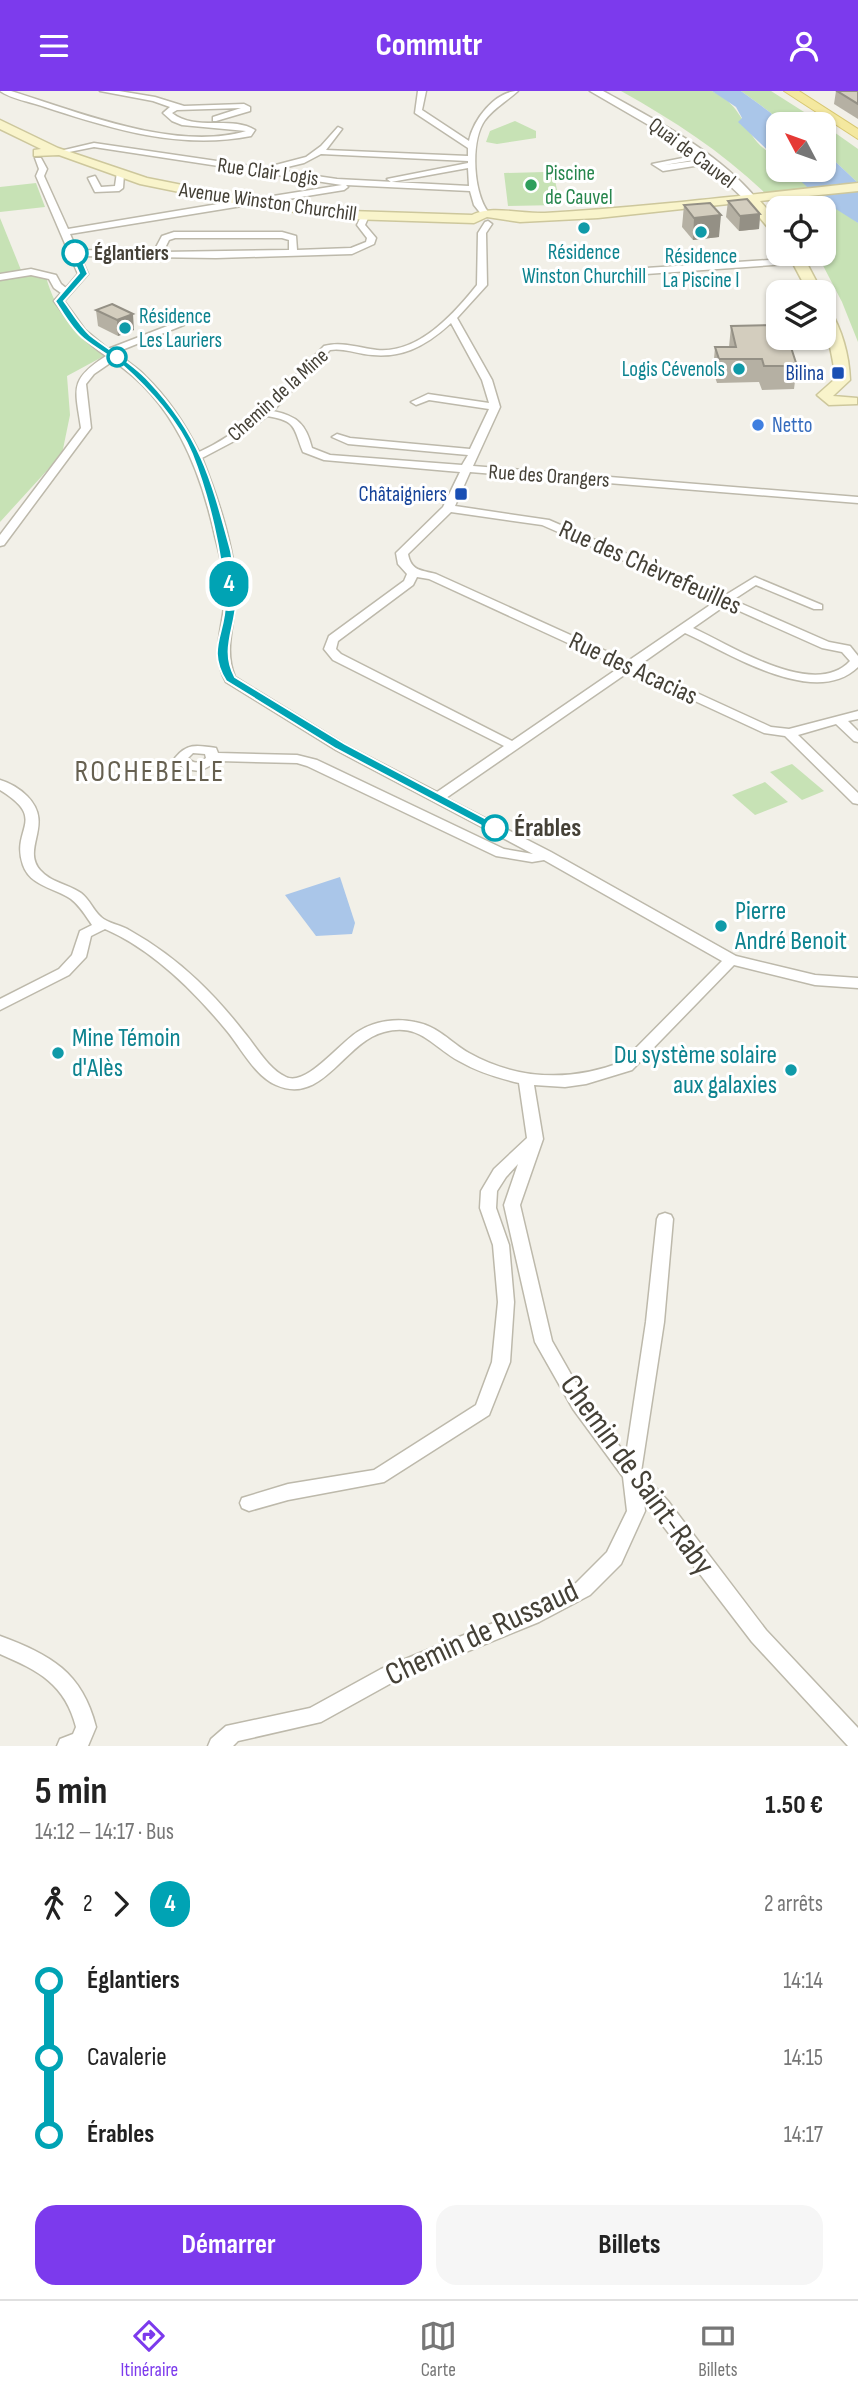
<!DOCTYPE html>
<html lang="fr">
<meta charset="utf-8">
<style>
:root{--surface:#fff;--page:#f6f6f6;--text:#222;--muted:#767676;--line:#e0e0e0;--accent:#7c3aed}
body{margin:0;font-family:"Sofia Sans Condensed",sans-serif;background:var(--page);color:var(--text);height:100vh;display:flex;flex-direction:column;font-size:26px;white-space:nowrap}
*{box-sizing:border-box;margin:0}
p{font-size:23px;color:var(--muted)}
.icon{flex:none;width:38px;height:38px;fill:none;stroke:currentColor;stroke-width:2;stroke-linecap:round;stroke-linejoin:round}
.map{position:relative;height:1655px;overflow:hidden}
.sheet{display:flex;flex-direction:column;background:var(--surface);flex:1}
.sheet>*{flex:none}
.badge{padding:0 14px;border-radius:23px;font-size:24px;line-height:46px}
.needle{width:46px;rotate:311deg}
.tools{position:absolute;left:766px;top:21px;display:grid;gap:14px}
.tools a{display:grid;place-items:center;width:70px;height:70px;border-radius:14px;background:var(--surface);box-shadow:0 2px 5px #0004;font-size:35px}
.map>.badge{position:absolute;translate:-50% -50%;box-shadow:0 0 0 4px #fff}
.legs{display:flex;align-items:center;gap:10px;height:77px;padding:0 35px;font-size:23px}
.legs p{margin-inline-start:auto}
.summary{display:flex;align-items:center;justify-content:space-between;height:119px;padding:0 35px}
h1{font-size:38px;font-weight:700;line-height:52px}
.cta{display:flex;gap:14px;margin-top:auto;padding:14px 35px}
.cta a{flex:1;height:80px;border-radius:21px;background:var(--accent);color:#fff;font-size:28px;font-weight:700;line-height:80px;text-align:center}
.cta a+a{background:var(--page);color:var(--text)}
ul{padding:0 35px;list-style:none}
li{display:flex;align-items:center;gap:24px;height:77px;font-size:26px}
li i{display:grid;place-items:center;width:10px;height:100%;margin:0 9px;background:currentColor}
li i::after{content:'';width:18px;height:18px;margin:-9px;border:5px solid;border-radius:50%;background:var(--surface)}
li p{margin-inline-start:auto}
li:first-child i{background:linear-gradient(#0000 50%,currentColor 0)}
li:last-child i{background:linear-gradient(currentColor 50%,#0000 0)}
header{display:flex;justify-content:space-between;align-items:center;height:91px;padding:0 35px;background:var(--accent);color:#fff;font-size:32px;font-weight:700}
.dock{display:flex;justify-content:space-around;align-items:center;height:98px;border-top:2px solid var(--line);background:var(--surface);font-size:19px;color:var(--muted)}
.dock a{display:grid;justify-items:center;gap:4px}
.dock .selected{color:var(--accent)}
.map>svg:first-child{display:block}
</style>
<header><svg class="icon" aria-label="menu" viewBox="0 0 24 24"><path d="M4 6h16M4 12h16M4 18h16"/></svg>Commutr<svg class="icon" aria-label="person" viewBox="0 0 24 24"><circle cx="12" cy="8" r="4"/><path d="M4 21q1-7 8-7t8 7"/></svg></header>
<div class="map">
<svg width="858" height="1655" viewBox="0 0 858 1655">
<rect width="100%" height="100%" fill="#f2f0e8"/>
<g fill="#c7e2b5">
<path d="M621,0H712C739,13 740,29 757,51C763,58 772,64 779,70V79H789L858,132V251L842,211L817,163H824V155L832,153L824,148V117H780C733,68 680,33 621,0Z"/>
<polygon points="741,0 771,0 823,33 779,35 771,22"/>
<polygon points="515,30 536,40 536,47 497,53 486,51 490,40"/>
<polygon points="824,34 858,58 858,92 824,60"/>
<polygon points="544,74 552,74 560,114 508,115 504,82 545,81"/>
<polygon points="36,92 45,116 0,121 0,96"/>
<path d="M0,127L23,184L35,182L46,186C56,222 75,243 104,265L67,285L70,324L62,363L0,431Z"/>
<polygon points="792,673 824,700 802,709 770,681"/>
<polygon points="765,691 788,711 755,724 732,704"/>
</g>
<g fill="#aac6e9">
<polygon points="712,0 741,0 771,22 779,35 779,70 738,31 742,27 736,16"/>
<polygon points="824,60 858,92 858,132 820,108 789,79 824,79"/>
<polygon points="340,786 355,832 352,843 316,845 285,804"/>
</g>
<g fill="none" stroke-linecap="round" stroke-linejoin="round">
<g stroke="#bdb9ab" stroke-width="3">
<g id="minor">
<path d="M0,0H11C78,21 176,61 246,40L182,34L172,30L163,22L170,16L153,10L100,0H119L155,6L184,15L244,13L250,16V20L216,30H213V26L241,17L177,19L172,22C196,41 230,24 255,39L251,45C180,59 112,38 45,16C31,11 11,8 0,0Z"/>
<path d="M418,0H426L422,19L469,50C473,29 495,0 518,0C507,10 494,17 485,29C470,50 473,103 489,122L488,124H482L474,114L470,100L346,94L348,96L344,99L276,110L272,107L273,105L342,94L94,56L64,62L60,60L94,52L264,77L306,66L321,55L338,36L342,38L326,59L468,65V57L415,22ZM321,63L468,70V72L387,88L391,91L468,77L469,95L337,88L275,79L304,72Z"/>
<polygon points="703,63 706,63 706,67 664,74 710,68 713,68 713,72 663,80 652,73"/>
<path d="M35,67H41L47,78L44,85L68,138L248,108L252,111L248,114L70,143L77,159L154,160L162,145L174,141H282L296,145L297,159L351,157L366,151L367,147L357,134L362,123L369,125L365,134L376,147L374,153L352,163L216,167L80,165L88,183L64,210L85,239L108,258L188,227L196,229L117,261C123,269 137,276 145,285C168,307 185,333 199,361C250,338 285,295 324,255C342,250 359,257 377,259C418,263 454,223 477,194L478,142L485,131L488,130L492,133L486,142L487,194L457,227L492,289L500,316L473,375L858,406V412L470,381L455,415L549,429L724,505L755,486L822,514V518H814L756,494L733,509L829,551L850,555L858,565V576C815,618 729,562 685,542L638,575L771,636L789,638L858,620V628L848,630L858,640V651L854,650L836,633L798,644L858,702V713L853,712L785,645L764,642L630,580L446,707L551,761L736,865L815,884L858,887V897L815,894L734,874L632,979L586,993L565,996L534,994L543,1048L520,1114L552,1250L585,1308L626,1364L646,1231L657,1128L659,1124L665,1122L671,1124L673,1128L664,1231L641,1381L668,1410L766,1539L858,1637V1655H848L752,1551L644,1410L645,1420L621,1473L590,1504L539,1531L395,1590L321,1631L238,1650L233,1655H208L211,1648L226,1635L310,1617L381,1578L525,1519L576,1492L607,1461L627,1420L623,1386L573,1318L535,1251L504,1114L518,1073L506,1086L497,1100L496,1117L509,1154L514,1211L510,1271L489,1324L384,1391L288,1409L249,1420L242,1417L240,1412L242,1407L288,1393L374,1379L476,1314L492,1271L498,1211L493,1154L480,1117L481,1100L494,1078L527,1047L519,992C498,987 478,981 459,970C432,955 419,931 384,941C344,951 323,1015 276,994C255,985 241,957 227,940C194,900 153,859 105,838L91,845L86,866L69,884L0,919V908L59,878L72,864L80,840L92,834C86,825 80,815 71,808C55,797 30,795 23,774C10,737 49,729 0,699V689C10,692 20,698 27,705C55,733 21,757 40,779C50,791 68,793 81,802C90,809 93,819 101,826C107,832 121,834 129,839C154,853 177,870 197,889C214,905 229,922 243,940C256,955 268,978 286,986C307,996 341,950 359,940C375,930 396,927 415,931C438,935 450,951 469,962C517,989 571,991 622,971L722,870L544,769L532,771L496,765L307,675L297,672L219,670L200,680L184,678L175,667C187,652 197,654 216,657L218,662L297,664L317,669L504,758L533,763L336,659L226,591C209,561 225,533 225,502C225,483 220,464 215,445C200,377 173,309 113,270L94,283L86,293L91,337L4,454L0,455V444L81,337C75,297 69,289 106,265C83,250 70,232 54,210L61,202L54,197L49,188L31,184L0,189V183L31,178L56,184L61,193L66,197L78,183L36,85L39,78ZM175,147H282L289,149V159L163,161L169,149ZM451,232L482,289L489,312L428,303L411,311L416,314L429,309L489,318L470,358L350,347L337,343L332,346L348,353L468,364L462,374L330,364L312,357C306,333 297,325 273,320L330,259C341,257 353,261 364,263C400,269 425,256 451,232ZM267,325C297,330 293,336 303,361L324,369L460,381L443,416L396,462L398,473L407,483L404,490L329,545L324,558L333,569L504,655L437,701L344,653L235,586C222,555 238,526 236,494C233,451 218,407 202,367L238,348ZM451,421L542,434L716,510L628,570L436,483C421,479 411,480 408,463ZM417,486L429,488L620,576L512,650L341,563L336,558L338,550L413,494ZM726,514L822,557L842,561L850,570C814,609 731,554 693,537ZM193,662L205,663L206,667C198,672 195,674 188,667Z"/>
<polygon points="117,81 124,83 123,97 119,100 95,101 88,87 95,85 101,96 115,95"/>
<polygon points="799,167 804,170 802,172 646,183 641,180 646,177"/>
<path d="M0,1545C51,1564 82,1581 96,1636L88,1655H57L60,1648L73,1643L76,1636C65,1593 39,1580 0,1563Z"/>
</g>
</g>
<g stroke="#bdb9ab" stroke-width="3">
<path id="tertiary" d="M590,0H603C657,30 715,59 756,107L746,110L706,72L671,47Z"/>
</g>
<g stroke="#cdc79c" stroke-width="3">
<g id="secondary">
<path d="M0,29L58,57L147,87L248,107L350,120L472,124C490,114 522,123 545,122C649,116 754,103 858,92V100L760,110L779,132V145L774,144L747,111L598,127L520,131L487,126L474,132L350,128L248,115L140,93L59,64L34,65V59L41,58L0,38Z"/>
<polygon points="788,163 802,163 822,201 808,201"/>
<path d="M824,216L829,217C842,239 849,264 850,289L833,305L857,307V313L829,314L817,304L835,288C834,263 824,241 824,216Z"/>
</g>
</g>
<g stroke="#d7c771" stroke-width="2">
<polygon id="primary" points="784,0 799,0 858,38 858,48"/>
</g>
<use href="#minor" fill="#fff" fill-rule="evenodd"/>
<use href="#tertiary" fill="#fff" fill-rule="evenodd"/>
<use href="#secondary" fill="#f9f4cb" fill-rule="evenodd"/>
<use href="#primary" fill="#f4e89f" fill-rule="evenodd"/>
</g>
<g fill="#b5b0a3">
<polygon points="836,0 858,0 858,28 834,13"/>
<polygon points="728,110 760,123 759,138 739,140 726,126"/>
<polygon points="684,114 719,146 693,149 682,136"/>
<polygon points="112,213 134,239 118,245 98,235 96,219"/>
<polygon points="731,235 797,275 794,298 762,299 759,291 717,292 713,280 715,256 729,256"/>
</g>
<g fill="#949085">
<polygon points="760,123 759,138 739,140 740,125"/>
<polygon points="721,124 719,146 693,149 694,127"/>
<polygon points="133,223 134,239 118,245 117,229"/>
</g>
<g fill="#d3cdbe" stroke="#949085" stroke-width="2">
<polygon points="837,0 858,0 858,13"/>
<polygon points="747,108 760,123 740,125 728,110"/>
<polygon points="710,112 721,124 694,127 684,114"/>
<polygon points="112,213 133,223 117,229 96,219"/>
<polygon points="779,234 779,247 788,247 797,275 764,275 762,268 719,268 715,256 736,256 731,235"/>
</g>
<path fill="#00a3b4" stroke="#fff" stroke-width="2" d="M75,159L79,162L88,183L64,210C72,221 80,235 90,244C110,260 132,271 149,290C201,345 212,390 231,460C234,476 238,498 236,514C234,540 221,560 235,586L345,653L500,735V740H491L336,658L226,590C205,557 227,541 225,508C222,463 209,406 192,363C179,331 149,298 123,275C111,265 96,258 84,248C72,239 63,222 55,210L79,182L70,162Z"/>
<circle fill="#2e9e5b" stroke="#fff" stroke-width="2.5" cx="531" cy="94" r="7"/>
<g fill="#0f9aa8" stroke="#fff" stroke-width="2.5">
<circle cx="584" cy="137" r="7"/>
<circle cx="701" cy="141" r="7"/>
<circle cx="125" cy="237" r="7"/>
<circle cx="739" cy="278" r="7"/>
<circle cx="721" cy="835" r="7"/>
<circle cx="58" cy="962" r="7"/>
<circle cx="791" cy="979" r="7"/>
</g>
<g fill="#fff" stroke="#00a3b4" stroke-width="3.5">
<circle cx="75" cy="162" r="12"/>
<circle cx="117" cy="266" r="9"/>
<circle cx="495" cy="737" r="12"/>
</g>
<g fill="#1a4fb4" stroke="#fff" stroke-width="2.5">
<rect x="831" y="275" width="14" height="14" rx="3.5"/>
<rect x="454" y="396" width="14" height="14" rx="3.5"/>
</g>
<circle fill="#3f7fe0" stroke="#fff" stroke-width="2.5" cx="758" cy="334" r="7"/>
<g text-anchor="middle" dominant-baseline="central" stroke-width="6" stroke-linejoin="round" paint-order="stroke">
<g font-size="21" fill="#454137" stroke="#fff">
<text transform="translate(692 62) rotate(37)">Quai de Cauvel</text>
<text transform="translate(268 81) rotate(8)">Rue Clair Logis</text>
<text transform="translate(268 111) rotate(8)">Avenue Winston Churchill</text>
<text transform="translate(278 304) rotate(-42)">Chemin de la Mine</text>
<text transform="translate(549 385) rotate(4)">Rue des Orangers</text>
</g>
<g font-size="21" fill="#27864d" stroke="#fff" text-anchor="start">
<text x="545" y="82">Piscine<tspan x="545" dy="24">de Cauvel</tspan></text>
</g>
<g font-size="21" fill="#0d838f" stroke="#fff">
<text x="584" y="161">Résidence<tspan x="584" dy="24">Winston Churchill</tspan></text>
<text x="701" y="165">Résidence<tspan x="701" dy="24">La Piscine I</tspan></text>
<text x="139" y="225" text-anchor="start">Résidence<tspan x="139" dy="24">Les Lauriers</tspan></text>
<text x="725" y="278" text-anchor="end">Logis Cévenols</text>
</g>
<g font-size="21" font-weight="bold" fill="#454137" stroke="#fff" text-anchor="start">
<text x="94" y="162">Églantiers</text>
</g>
<g font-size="21" fill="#164399" stroke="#fff" text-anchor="end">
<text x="824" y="282">Bilina</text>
<text x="447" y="403">Châtaigniers</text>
</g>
<g font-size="21" fill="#366cbe" stroke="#fff" text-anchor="start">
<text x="772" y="334">Netto</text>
</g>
<g font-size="26" fill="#454137" stroke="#fff">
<text transform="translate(650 477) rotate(24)">Rue des Chèvrefeuilles</text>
<text transform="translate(633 578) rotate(25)">Rue des Acacias</text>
</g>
<g font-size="26" font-weight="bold" fill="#454137" stroke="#fff" text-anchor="start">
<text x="514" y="737">Érables</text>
</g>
<g font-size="26" fill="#0d838f" stroke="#fff" text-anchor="start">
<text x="735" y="820">Pierre<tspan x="735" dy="30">André Benoit</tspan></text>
<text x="72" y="947">Mine Témoin<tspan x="72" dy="30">d'Alès</tspan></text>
<text x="777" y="964" text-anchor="end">Du système solaire<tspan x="777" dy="30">aux galaxies</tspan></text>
</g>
<g font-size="30" letter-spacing="2" fill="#666050" stroke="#fff">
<text x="150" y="681">ROCHEBELLE</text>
</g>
<g font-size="32" fill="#454137" stroke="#fff">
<text transform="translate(637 1384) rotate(54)">Chemin de Saint-Raby</text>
<text transform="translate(482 1542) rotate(-25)">Chemin de Russaud</text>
</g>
</g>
</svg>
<div class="tools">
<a><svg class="needle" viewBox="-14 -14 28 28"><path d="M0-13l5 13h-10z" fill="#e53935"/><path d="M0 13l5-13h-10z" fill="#767676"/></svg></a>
<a><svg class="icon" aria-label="locate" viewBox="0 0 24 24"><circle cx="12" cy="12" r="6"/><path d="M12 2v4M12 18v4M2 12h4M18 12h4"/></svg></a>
<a><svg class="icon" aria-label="layers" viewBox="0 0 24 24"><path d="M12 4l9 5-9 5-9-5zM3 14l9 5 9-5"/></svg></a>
</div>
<b class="badge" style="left:229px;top:493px;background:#00a3b4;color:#fff">4</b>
</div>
<section class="sheet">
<div class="summary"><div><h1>5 min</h1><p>14:12 – 14:17 · Bus</p></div><b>1.50 €</b></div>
<div class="legs"><svg class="icon" aria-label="walk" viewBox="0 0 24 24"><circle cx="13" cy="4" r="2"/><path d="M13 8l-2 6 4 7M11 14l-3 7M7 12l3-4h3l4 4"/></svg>2<svg class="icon" aria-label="forward" viewBox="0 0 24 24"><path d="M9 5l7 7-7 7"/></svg><b class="badge" style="background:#00a3b4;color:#fff">4</b><p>2 arrêts</p></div>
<ul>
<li><i style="color:#00a3b4"></i><b>Églantiers</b><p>14:14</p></li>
<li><i style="color:#00a3b4"></i><span>Cavalerie</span><p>14:15</p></li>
<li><i style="color:#00a3b4"></i><b>Érables</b><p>14:17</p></li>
</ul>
<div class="cta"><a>Démarrer</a><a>Billets</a></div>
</section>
<nav class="dock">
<a class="selected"><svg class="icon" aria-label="directions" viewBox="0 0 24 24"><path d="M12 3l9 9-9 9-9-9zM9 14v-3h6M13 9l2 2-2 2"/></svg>Itinéraire</a>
<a><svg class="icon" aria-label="map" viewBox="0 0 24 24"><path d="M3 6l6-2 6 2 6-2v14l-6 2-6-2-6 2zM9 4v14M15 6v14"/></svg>Carte</a>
<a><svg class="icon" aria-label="tickets" viewBox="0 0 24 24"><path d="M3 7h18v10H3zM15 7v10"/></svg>Billets</a>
</nav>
